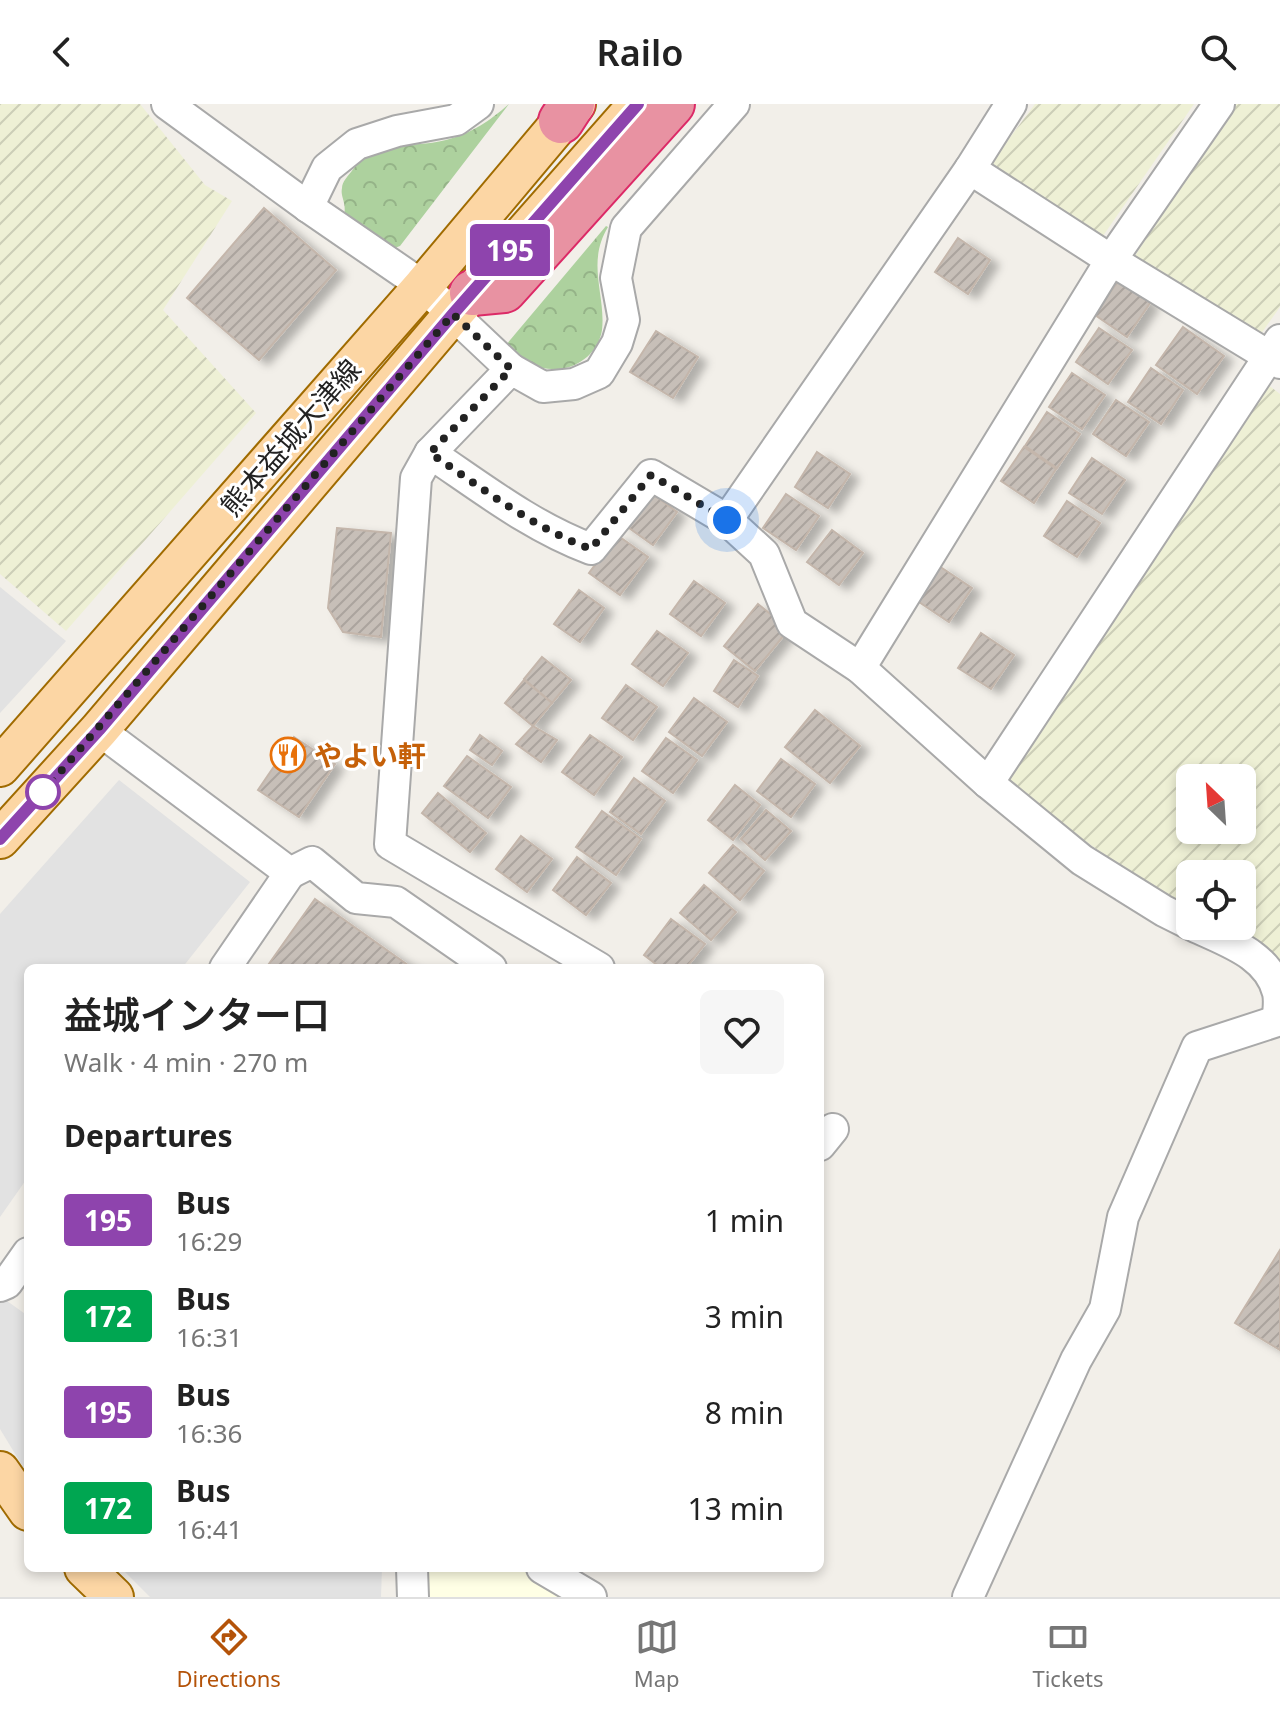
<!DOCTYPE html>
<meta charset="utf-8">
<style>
:root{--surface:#fff;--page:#f6f6f6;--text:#222;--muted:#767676;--line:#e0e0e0;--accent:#b45309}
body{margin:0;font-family:"Noto Sans","Noto Sans JP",sans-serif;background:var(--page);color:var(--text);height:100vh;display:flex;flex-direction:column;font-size:30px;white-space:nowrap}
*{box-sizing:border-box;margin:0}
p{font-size:26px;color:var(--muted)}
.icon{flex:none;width:44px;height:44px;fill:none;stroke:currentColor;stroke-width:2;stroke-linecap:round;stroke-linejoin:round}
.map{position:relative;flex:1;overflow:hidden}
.drawer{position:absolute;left:24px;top:860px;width:800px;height:608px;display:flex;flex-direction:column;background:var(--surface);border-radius:12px;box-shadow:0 4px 12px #0003}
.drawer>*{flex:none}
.badge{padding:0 16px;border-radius:6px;font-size:28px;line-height:52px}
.needle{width:52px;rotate:335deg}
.controls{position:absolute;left:1176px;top:660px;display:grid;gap:16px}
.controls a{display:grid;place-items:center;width:80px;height:80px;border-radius:12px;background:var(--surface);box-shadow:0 4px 12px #0003;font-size:40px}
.you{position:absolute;width:40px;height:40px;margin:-20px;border:6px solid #fff;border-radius:50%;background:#1a73e8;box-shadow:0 0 0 12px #1a73e833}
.map>.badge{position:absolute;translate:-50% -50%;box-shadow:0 0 0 4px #fff}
h2{padding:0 40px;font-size:30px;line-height:72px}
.round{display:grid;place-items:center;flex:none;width:84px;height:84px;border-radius:12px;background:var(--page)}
.head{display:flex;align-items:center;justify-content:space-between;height:136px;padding:0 40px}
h1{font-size:38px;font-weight:600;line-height:60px}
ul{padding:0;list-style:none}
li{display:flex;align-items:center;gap:24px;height:96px;padding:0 40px}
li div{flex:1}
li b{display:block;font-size:30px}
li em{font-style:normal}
li .badge{min-width:88px;font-weight:700;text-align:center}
header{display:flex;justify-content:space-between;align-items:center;height:104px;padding:0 40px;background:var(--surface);font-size:36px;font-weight:600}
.dock{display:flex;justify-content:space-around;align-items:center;height:112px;border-top:2px solid var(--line);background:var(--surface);font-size:22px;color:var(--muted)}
.dock a{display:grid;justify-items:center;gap:4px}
.dock .active{color:var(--accent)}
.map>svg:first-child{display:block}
</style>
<header><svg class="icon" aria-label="back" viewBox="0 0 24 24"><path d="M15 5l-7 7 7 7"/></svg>Railo<svg class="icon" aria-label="search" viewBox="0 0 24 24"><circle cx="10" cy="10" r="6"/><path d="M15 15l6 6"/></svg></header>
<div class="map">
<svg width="1280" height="1493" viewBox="0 0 1280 1493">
<defs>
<pattern id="farmland-furrows" width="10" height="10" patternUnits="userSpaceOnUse" patternTransform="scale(2)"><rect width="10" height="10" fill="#eef0d5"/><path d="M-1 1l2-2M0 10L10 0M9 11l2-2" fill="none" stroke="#ccceb7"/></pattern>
<pattern id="forest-crowns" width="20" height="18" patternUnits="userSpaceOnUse" patternTransform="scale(2)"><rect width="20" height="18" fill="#add19e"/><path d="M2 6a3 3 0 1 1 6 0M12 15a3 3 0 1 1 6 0" fill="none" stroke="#95b388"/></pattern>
<pattern id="building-hatch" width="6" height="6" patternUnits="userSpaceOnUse" patternTransform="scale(2)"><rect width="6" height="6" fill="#c7bfb8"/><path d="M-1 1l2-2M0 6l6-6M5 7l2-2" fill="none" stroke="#aba49e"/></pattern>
<filter id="shadow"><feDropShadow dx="9" dy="5" stdDeviation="4" flood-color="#0004"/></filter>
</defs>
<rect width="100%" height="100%" fill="#f2efe9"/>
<polygon fill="#ffffe5" points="419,1464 527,1464 577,1493 420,1493"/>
<g fill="url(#farmland-furrows)" fill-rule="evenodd">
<polygon points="0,0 140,0 205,81 232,97 163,206 256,309 66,527 0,470"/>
<polygon points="1035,0 1194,0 1094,145 991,59"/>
<polygon points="1233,0 1280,0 1280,203 1253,241 1135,152"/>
<path d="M1263,277L1280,290V875L1205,822H1242V770H1190V811L1003,679ZM1190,674H1242V726H1190Z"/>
</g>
<g fill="url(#forest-crowns)">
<path d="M509,0L400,142L392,145L344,113C347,98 340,93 342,84C342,78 348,72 351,68C377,31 409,46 446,36C474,28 488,18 509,0Z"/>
<path d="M606,122L608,123C586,159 606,191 602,226C599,247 580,263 560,265C533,266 525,258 506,241Z"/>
</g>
<g fill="#e2e2e2">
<polygon points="0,483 66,537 0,609"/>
<polygon points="119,676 250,778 182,864 28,864 28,1073 0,1113 0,810"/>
<polygon points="0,1192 28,1212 28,1371 0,1325"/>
<polygon points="121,1464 382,1464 381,1493 150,1493"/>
</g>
<g fill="url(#building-hatch)" stroke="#c4b6ab" stroke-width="2" filter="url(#shadow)">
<polygon points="264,104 336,166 259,256 187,194"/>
<polygon points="958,134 990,156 968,190 935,168"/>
<polygon points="1118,177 1150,199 1127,233 1095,211"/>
<polygon points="1183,223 1224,252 1197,290 1156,261"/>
<polygon points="1099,224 1132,246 1108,280 1076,258"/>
<polygon points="656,227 698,253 673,294 630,268"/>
<polygon points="1151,264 1183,286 1161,320 1128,298"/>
<polygon points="1072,269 1105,291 1082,325 1049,303"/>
<polygon points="1116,296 1149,318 1126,352 1093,330"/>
<polygon points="1047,308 1080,330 1057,364 1025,342"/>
<polygon points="1024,343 1056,365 1034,399 1001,377"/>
<polygon points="817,348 850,370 828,404 795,383"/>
<polygon points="1092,354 1125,376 1102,410 1069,389"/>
<polygon points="646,385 677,408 653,441 622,419"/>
<polygon points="786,390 819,412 796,446 763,424"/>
<polygon points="1067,397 1100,419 1077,453 1044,432"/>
<polygon points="337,424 391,429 381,533 343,528 328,504"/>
<polygon points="832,426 863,449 839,481 807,458"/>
<polygon points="617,431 648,453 620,491 589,469"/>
<polygon points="939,462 972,484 949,518 916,496"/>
<polygon points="694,477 725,499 701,532 670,510"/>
<polygon points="579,486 604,504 580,538 554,520"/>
<polygon points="758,500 789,525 755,567 724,542"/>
<polygon points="657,527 688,549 663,582 632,560"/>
<polygon points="981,529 1014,551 991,585 958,564"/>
<polygon points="542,553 571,576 552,599 524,575"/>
<polygon points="734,556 758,572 738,603 714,587"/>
<polygon points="524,576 552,599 533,622 505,599"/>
<polygon points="626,581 657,603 633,636 602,614"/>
<polygon points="694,594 727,618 702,652 669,628"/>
<polygon points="815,606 860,642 830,679 785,643"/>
<polygon points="533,622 557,636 541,658 516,640"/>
<polygon points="480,631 502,647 492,661 470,646"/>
<polygon points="590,631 622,653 594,691 562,668"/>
<polygon points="294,633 335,660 299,713 258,686"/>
<polygon points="666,634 697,656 673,689 642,667"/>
<polygon points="467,652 511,683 488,714 444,682"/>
<polygon points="781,655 815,680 791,713 757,687"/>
<polygon points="634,674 665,697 641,730 610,708"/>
<polygon points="735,681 760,701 733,736 708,716"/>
<polygon points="438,689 486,729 470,748 422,709"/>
<polygon points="766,706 791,727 765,756 741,735"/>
<polygon points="602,707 641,735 616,771 576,743"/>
<polygon points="521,732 552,755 527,788 496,765"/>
<polygon points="733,741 764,767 740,796 709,769"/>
<polygon points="577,753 611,779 586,811 553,786"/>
<polygon points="704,781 736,808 711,836 680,809"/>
<polygon points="315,795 412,864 266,864"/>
<polygon points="671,815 705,840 686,864 661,864 644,851"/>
<polygon points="1280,1146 1280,1246 1235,1219"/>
</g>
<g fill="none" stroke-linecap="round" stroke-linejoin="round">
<g stroke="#a9a9a9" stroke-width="34">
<g id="minor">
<polyline points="167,0 308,103 423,182 511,265"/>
<polyline points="970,65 1111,156 1280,259"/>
<polyline points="308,103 327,64 357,40 397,27 456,16 478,0"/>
<path d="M430,349C482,384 532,423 591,445L651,371L727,416L764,450L792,519L860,564L988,679L1082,756L1164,807L1190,820"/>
<polyline points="727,416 970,65 1011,0"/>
<polyline points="860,564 1111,156 1219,0"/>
<polyline points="99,626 290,769 312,758 356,794 396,798 491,864"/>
<polyline points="988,679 1280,236"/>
<path d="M1194,822C1225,837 1269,850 1278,889C1280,897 1278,907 1278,915"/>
<polyline points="225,864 290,769"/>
<polyline points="599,864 390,740 416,374 430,349 511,265 543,283 574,280 599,269 617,239 624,216 616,174 626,124 734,0"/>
<polyline points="820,1041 833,1025"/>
<polyline points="0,1182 7,1179 28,1149"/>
<polyline points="412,1464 413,1493"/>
<polyline points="542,1464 591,1493"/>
<polyline points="968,1493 1076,1256 1105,1205 1123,1113 1197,943 1280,916"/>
</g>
</g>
<g stroke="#a06b00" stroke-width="42">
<g id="major">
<polyline points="0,663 423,182 576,0"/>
<polyline points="0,735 99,626 453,210 638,0"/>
<polyline points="0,1367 28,1407"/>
<polyline points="84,1464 114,1493"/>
</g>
</g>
<g stroke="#dc2a67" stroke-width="48">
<g id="highway">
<polyline points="561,17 572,0"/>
<polyline points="472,189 504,186 672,0"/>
</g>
</g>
<use href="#minor" stroke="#fff" stroke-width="30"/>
<use href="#major" stroke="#fcd6a4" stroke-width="38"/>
<use href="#highway" stroke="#e892a2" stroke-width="44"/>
</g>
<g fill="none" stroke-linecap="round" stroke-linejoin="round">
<g stroke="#fff" stroke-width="18">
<polyline id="line" points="0,735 99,626 453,210 638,0"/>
</g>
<use href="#line" stroke="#8e44ad" stroke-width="12"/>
<path stroke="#222" stroke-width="8" stroke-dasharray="0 14.4" d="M43,688L453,210L511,265L430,349C482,384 532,423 591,445L651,371L727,416"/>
</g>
<defs>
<g id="restaurant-ring" transform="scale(1.8)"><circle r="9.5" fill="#fff" stroke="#e8710a" stroke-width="1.5"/><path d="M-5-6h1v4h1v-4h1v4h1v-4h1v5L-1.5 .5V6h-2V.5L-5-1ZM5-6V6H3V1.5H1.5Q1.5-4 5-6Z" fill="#e8710a"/></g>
</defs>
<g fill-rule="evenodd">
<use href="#restaurant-ring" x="288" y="651"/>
</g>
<circle fill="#fff" stroke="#8e44ad" stroke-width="4" cx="43" cy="688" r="16"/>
<g text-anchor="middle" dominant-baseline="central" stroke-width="6" stroke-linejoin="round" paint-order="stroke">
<g font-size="28" fill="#222" stroke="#fff">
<text transform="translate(290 333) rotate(-49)">熊本益城大津線</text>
</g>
<g font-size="28" font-weight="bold" fill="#c56008" stroke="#fff" text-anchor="start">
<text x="314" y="651">やよい軒</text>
</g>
</g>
</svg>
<div class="controls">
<a><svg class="needle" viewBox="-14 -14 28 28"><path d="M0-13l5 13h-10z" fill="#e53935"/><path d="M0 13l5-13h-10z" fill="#767676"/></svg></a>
<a><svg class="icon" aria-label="locate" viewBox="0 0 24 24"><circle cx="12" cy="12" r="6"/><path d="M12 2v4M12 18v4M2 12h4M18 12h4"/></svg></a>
</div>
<div class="you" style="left:727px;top:416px"></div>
<b class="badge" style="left:510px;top:146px;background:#8e44ad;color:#fff">195</b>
<section class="drawer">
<div class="head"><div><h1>益城インター口</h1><p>Walk · 4 min · 270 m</p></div><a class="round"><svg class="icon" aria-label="heart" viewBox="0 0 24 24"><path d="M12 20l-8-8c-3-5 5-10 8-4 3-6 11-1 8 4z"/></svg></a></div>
<h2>Departures</h2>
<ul>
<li><span class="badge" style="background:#8e44ad;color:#fff">195</span><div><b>Bus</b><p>16:29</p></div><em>1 min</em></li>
<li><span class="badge" style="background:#00a651;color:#fff">172</span><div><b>Bus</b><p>16:31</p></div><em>3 min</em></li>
<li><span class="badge" style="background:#8e44ad;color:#fff">195</span><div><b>Bus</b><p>16:36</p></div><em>8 min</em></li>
<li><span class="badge" style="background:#00a651;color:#fff">172</span><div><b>Bus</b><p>16:41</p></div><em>13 min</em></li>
</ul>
</section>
</div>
<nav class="dock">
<a class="active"><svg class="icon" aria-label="directions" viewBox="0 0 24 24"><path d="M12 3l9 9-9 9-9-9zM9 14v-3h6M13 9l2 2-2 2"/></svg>Directions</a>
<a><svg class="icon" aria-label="map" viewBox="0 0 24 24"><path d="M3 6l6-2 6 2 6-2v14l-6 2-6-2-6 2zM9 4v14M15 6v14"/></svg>Map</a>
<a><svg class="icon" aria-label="tickets" viewBox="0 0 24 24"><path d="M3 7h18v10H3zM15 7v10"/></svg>Tickets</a>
</nav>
